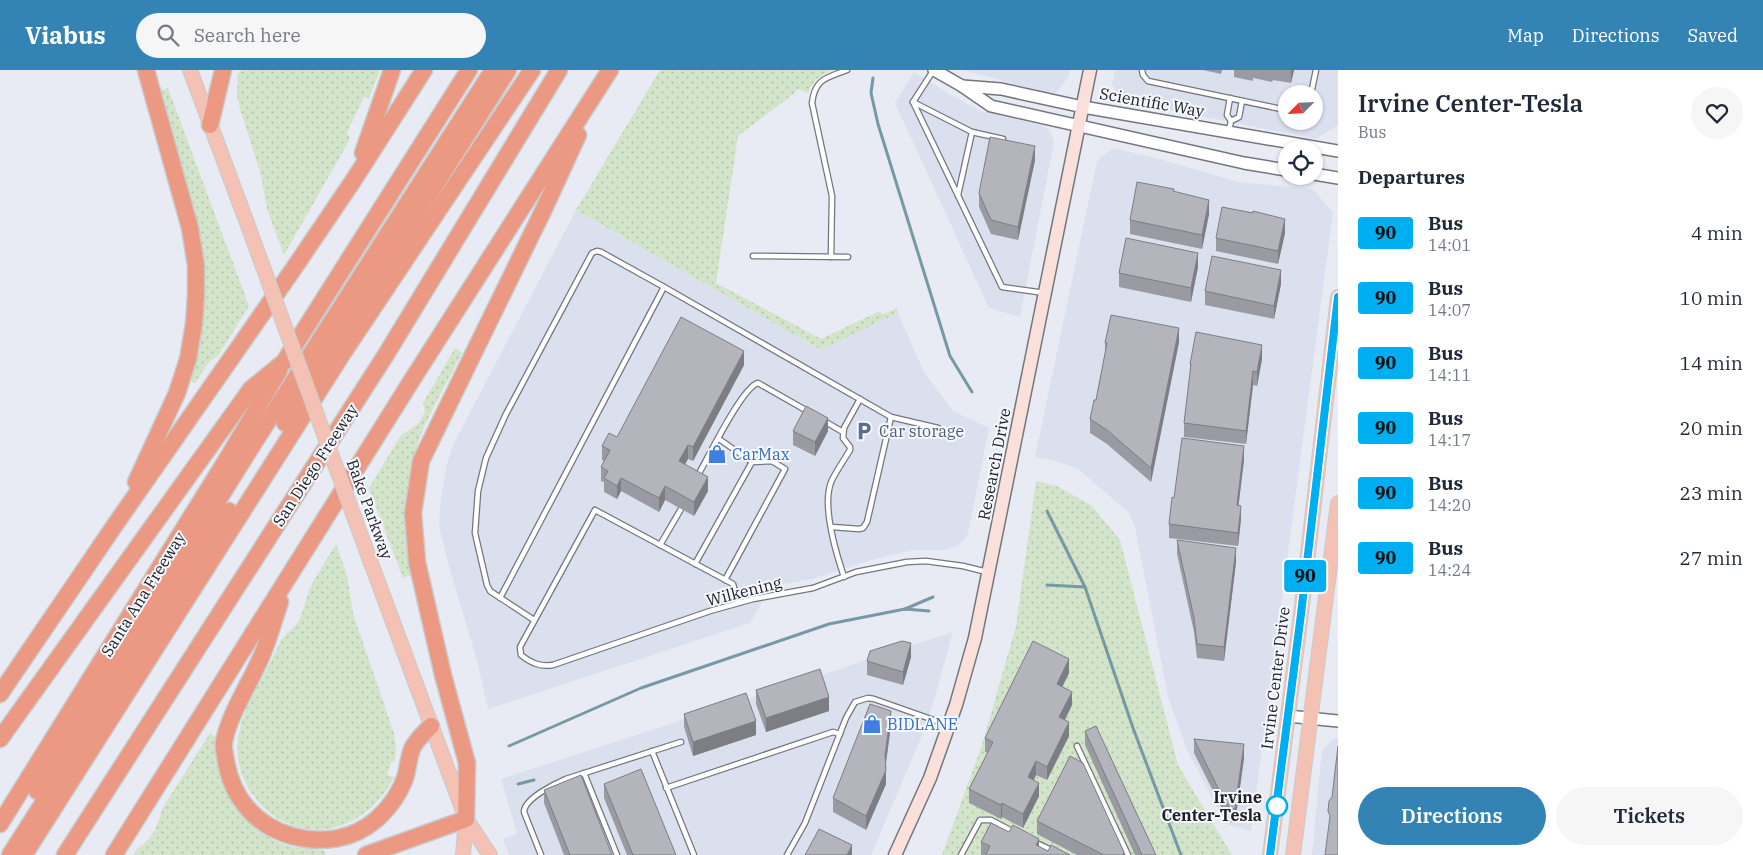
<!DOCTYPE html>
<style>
:root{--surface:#fff;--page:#f6f6f7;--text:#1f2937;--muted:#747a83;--accent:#3384b5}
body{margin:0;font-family:"IBM Plex Serif",serif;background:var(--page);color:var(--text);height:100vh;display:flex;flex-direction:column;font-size:19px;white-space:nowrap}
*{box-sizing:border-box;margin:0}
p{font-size:16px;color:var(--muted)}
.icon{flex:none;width:28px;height:28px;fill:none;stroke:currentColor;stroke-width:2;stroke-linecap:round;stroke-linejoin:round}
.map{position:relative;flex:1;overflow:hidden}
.panel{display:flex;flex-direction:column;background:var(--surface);width:425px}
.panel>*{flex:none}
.badge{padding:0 10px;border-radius:4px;font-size:18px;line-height:32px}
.needle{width:32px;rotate:246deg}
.controls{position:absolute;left:1278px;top:15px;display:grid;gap:10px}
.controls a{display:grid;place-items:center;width:45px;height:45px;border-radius:50%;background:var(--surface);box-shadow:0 1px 4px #0004;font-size:25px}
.map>.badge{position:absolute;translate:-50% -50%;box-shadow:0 0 0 2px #fff}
h2{padding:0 20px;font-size:19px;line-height:45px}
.round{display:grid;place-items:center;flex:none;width:52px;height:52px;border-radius:26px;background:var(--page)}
.overview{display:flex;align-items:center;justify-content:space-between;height:85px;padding:0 20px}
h1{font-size:24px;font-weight:600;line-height:38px}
.button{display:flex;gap:10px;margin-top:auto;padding:10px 20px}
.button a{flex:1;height:58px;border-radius:30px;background:var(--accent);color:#fff;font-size:20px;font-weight:600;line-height:58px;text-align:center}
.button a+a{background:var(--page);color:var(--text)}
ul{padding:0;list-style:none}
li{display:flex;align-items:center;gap:15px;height:65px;padding:0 20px}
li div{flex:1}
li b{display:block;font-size:19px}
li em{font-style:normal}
li .badge{min-width:55px;font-weight:700;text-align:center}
header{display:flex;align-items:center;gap:30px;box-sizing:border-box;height:70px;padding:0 25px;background:var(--accent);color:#fff}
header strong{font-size:24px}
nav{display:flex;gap:28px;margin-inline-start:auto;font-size:18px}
.search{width:350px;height:45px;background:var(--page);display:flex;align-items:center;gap:12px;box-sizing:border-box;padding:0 18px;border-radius:28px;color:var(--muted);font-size:19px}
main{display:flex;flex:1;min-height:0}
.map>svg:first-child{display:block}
</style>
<header>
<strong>Viabus</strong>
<div class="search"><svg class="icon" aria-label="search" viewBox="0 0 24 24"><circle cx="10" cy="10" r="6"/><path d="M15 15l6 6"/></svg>Search here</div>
<nav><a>Map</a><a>Directions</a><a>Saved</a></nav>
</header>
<main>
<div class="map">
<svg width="1338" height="785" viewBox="0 0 1338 785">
<defs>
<pattern id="grass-dots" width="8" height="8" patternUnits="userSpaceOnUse" patternTransform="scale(1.25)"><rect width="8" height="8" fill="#d2e4c9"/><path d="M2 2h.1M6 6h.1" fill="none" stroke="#b4c3ac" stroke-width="1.8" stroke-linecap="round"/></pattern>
</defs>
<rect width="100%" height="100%" fill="#e8ebf3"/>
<g fill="#dbe0ef" fill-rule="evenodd">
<polygon points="964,0 1070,0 1068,8 1054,25"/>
<path d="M1115,0H1338V55L1316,69L1124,31L1112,15ZM1286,24H1314V51H1286Z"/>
<polygon points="914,2 951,25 981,41 1044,56 1050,61 1054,72 1020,247 989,238 895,33"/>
<polygon points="1113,78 1156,88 1238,112 1313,119 1333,143 1251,761 1226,754 1187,680 1168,627 1135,457 1128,442 1077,398 1055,391 1035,387 1097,91"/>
<polygon points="576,140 821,280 898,243 924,302 953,341 989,358 968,463 965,469 957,476 946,480 915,480 895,484 861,493 812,509 772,516 750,553 488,639 478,594 449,497 439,456 440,434 447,393 453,375"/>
<polygon points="953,562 935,627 921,668 871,785 509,785 503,769 517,764 501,709"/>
<polygon points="1335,668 1338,668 1338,785 1312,785 1321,689 1323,679"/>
</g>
<g fill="url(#grass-dots)">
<polygon points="243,0 380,0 369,28 364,27 347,62 350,69 284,185 267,139 261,105 239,35 237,24 238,3"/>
<path d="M660,0H833C821,5 813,9 808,23L798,19L796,21V22L738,66L716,213L821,269L880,241L882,245L897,238L898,243L821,280L576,140Z"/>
<path d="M168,18L249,236L218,286L210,291L195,313L191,311C203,268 206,239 204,194L160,21Z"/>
<path d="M455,278L462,283C450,307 436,331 425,355C404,403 402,454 411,505L403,508L369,418L401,365L417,355L425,343L423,333Z"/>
<polygon points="1036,411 1057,416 1092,436 1120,470 1178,695 1232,785 942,785 982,675 1016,556"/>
<path d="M336,474L347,505L353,544L394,663L396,677L395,691L391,692L387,705L394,707C380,734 358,754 327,759C277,766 232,718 238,670C241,642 258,617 270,593C275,584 279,573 284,566C287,562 293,559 296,555C303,546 304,534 308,524C313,509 328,488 336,474Z"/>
<path d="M210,663L217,668C216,717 240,761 289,776C300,779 312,779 324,780L326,785H133C136,779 140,777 145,773C154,765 159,752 162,739Z"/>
</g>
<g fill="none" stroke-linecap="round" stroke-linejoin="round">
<g stroke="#7699a4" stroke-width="3">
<polyline points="873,8 871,23 878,54 950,286 972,322"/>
<polyline points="1047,441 1085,517 1133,658 1181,785"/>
<polyline points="1047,515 1085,517"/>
<polyline points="905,539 933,527"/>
<polyline points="509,676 641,618 829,554 905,539 929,541"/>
<polyline points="518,714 534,710"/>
</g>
<g stroke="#74767d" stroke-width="7">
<g id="service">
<polyline points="1142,0 1143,5 1148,11 1286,40"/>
<polyline points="933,1 913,32 1002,217 1045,223"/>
<polyline points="1311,24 1316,0"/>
<polyline points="913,32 972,62 958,125"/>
<polyline points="1231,51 1239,47 1242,31"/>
<polyline points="1229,60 1231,51 1227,45 1230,28"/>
<polyline points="972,62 1003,69"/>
<polyline points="753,186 848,187"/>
<path d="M831,187L832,126L812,33C815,8 827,8 847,0"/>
<polyline points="664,217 891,347 938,358"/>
<polyline points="824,351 843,362"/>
<polyline points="719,369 752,392"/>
<path d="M697,407C707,390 742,317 758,313L809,342"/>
<polyline points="832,457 859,459 863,458 867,452 891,347"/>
<polyline points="660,475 681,439"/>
<polyline points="695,494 752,392 772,391 785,399 725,510"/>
<path d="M844,507C836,483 821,433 832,410C837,400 844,390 850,380V377L843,368L844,358L860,329"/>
<polyline points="500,528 664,217 601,182 597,181 592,183 506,344 486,388 478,421 475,463 487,515 490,521 534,550"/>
<path d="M738,533L733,514L595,440L520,577L521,585C531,593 540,597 553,595L710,541L753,529L813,518L856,502L907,492L926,491L963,496L987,502"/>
<polyline points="1077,676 1128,785"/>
<polyline points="652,681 694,785"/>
<polyline points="584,703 617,785"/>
<polyline points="666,718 833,662 840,664"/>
<polyline points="1034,772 1062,785"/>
<path d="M541,785L524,742C524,729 554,714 566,709L681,672"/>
<polyline points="787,785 805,753 846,648 855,632 868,628 874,629 948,655"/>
<polyline points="961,785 980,750 991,750 1014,762"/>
</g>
</g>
<g stroke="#74767d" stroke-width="14">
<g id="tertiary">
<polyline points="934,0 962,16 991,36 1244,93 1286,100"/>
<polyline points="962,16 1001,19 1083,37 1338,81"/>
<polyline points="1314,104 1338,108"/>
<polyline points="1288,646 1338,651"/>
</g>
</g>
<g stroke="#74767d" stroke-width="15">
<polyline id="secondary" points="895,785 930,708 956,635 975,568 1090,0"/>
</g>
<g stroke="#c9caca" stroke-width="16">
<g id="primary">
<polyline points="190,0 247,153"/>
<polyline points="364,474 466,749 490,785"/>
<polyline points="463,785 466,749"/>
<polyline points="1270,785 1301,544 1338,227"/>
<polyline points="1293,785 1338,433"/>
</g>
</g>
<g stroke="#c9caca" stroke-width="19">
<g id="motorway">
<polyline points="210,55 223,0"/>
<polyline points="363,83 392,0"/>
<polyline points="285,353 508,0"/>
<polyline points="136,412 177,323 188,289 194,254 196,226 196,195 190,158 146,0"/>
<path d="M280,532C274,550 269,568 262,585C251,612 229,644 224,672C223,678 225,685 226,691C232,728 256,756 292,766C322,774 353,770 377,749C390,737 401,721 406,705C408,696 409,687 412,679C415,671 425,662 431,656"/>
<polyline points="0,624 117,452 292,201 353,111 424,0"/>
<polyline points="0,669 251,319 284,292 469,0"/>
<polyline points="37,721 250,379 493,0"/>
<polyline points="0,754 224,394 279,301"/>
<polyline points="10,785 229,441"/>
<polyline points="24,785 343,283 532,0"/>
<polyline points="65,785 387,283 559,0"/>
<polyline points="114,785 412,310 610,0"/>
<polyline points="366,785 466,749 467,693 443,605 417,492 413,443 421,391 544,139 578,65"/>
</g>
</g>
<use href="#service" stroke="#fff" stroke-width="4.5"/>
<use href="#tertiary" stroke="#fff" stroke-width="11"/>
<use href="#secondary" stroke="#f9e0da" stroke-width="12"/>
<use href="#primary" stroke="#f4c2b5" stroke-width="14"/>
<use href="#motorway" stroke="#ec9983" stroke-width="16"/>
<g stroke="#c9caca" stroke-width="16" stroke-linecap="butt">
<polyline id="primary-bridge" points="247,153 364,474"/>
</g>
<use href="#primary-bridge" stroke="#f4c2b5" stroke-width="14"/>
</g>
<g fill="#9a9ba2">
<polygon points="1203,0 1222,0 1221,4"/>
<polygon points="1234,0 1294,0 1291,13 1273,10 1272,12 1253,8 1253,11 1234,7"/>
<polygon points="1035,90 1018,170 991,164 979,137 979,123"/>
<polygon points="1209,144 1202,179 1130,164 1130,150"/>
<polygon points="1285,163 1278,194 1216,181 1216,168"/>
<polygon points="1198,197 1191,232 1119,217 1119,203"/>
<polygon points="1281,214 1274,249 1205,235 1205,221"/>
<polygon points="1179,272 1151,412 1107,374 1090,363 1090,349 1096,330 1105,284 1105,273"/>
<polygon points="1262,289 1257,316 1253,315 1246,374 1184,367 1184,353 1190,306 1190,294"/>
<polygon points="744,295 693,391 688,389 685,394 708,421 694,446 665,430 659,442 621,421 617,429 604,422 604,412 601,411 601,397 604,391 602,390 602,376"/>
<polygon points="793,361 828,361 815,386 793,375"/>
<polygon points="1244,390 1238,435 1241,449 1238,476 1169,468 1169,454 1174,428"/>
<polygon points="1177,470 1236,492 1224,591 1197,588 1194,562 1177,484"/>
<polygon points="911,587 903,615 867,605 867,591"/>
<polygon points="1069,603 1062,617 1072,635 1065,650 1069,666 1047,710 1036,705 1034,710 1039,726 1023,758 1002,747 1001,749 969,733 969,719 988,683 985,682 985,668"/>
<polygon points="756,620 829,641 766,662 756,634"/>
<polygon points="684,644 756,665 693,686 684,657"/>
<polygon points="891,655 886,693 886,714 866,760 833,742 833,728"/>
<polygon points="1085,661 1156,785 1135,785 1085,675"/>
<polygon points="1194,669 1244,688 1235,753 1230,752 1220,735 1194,683"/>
<polygon points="604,714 676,785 627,785 604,728"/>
<polygon points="544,720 612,785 564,785 544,733"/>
<polygon points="1037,751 1124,785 1077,785 1037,764"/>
<polygon points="981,772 1039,777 1048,781 1070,785 981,785"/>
</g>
<g fill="#7d7e84">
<polygon points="1291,0 1294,0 1291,13"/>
<polygon points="1035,76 1035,90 1018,170 1018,157"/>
<polygon points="1209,130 1209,144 1202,179 1202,165"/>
<polygon points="1285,149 1285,163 1278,194 1278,181"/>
<polygon points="1198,183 1198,197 1191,232 1191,218"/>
<polygon points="1281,200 1281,214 1274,249 1274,236"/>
<polygon points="1179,258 1179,272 1151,412 1151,398"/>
<polygon points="1262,275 1262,289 1257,316 1257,302"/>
<polygon points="744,281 744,295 693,391 693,377"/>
<polygon points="1253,301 1253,315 1246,374 1246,361"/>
<polygon points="828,348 828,361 815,386 815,372"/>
<polygon points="688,375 688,389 679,405 679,391"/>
<polygon points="1244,376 1244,390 1237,449 1237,435"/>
<polygon points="708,407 708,421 694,446 694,432"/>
<polygon points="621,408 621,421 617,429 617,416"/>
<polygon points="665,416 665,430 659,442 659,428"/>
<polygon points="1241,436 1241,449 1238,476 1238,463"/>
<polygon points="1236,478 1236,492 1224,591 1224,577"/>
<polygon points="911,573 911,587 903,615 903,602"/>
<polygon points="1069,589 1069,603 1057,628 1057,614"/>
<polygon points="1072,622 1072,635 1059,661 1059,647"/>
<polygon points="829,627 829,641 766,662 766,648"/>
<polygon points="891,641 891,655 885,699 885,685"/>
<polygon points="756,651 756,665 693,686 693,672"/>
<polygon points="1069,652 1069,666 1047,710 1047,697"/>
<polygon points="1244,674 1244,688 1235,753 1235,739"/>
<polygon points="1036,691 1036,705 1028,721 1028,707"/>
<polygon points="886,700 886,714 866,760 866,746"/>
<polygon points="1039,713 1039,726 1023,758 1023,744"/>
<polygon points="1002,733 1002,747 1001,749 1001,735"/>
<polygon points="1039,769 1039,783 1036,775"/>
<polygon points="852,775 852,785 847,785"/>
</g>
<g fill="#b3b4bc" stroke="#7d7e84">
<polygon points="990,67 1035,76 1018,157 991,150 979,123"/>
<polygon points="1137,112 1174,119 1173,121 1209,130 1202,165 1130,150"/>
<polygon points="1222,137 1253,143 1253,141 1285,149 1278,181 1216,168"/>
<polygon points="1126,168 1198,183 1191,218 1119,203"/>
<polygon points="1212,186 1281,200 1274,236 1205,221"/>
<polygon points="1111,245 1179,258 1151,398 1107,360 1090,349 1094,330 1096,330 1107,273 1105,273"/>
<polygon points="681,247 744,281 693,377 688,375 679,391 708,407 694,432 665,416 659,428 621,408 617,416 604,408 608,401 601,397 610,380 602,376 609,363 617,367"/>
<polygon points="1196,262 1262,275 1257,302 1253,301 1246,361 1184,353 1191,294 1190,294"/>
<polygon points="806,336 828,348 815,372 793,361"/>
<polygon points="1182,368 1244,376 1237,435 1241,436 1238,463 1169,454 1172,427 1174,428"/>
<polygon points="1177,470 1236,478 1224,577 1197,574 1194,548"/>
<polygon points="902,571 911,573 903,602 867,591 870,581"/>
<polygon points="1033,571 1069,589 1057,614 1072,622 1059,647 1069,652 1047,697 1036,691 1028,707 1039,713 1023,744 1002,733 1001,735 969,719 993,672 985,668"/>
<polygon points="820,599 829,627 766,648 756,620"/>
<polygon points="746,623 756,651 693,672 684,644"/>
<polygon points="870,634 891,641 885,685 886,700 866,746 833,728"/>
<polygon points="1096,656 1156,785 1142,785 1085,661"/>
<polygon points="1194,669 1244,674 1235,739 1230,738 1220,722"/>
<polygon points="1338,676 1338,785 1325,785 1330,746 1328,741 1329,731 1332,727"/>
<polygon points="1070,686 1083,693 1124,782 1123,785 1104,785 1037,751"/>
<polygon points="641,699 676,785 633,785 604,714"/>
<polygon points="581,705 612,785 570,785 544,720"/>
<polygon points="991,753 1009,762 1013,755 1039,769 1036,775 1048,781 1051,775 1070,785 988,785 986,784 990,776 981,772"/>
<polygon points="819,759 852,775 847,785 805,785"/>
</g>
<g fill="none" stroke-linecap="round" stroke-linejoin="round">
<g stroke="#fff" stroke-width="11">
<polyline id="line" points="1270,785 1301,544 1338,227"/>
</g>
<use href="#line" stroke="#00aff2" stroke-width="8"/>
</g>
<defs>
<g id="parking-bare" transform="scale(1.5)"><path d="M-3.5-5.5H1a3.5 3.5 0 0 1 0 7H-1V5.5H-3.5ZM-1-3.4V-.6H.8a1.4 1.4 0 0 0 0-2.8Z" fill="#5c6f8a" stroke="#f6f8ff" stroke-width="2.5" paint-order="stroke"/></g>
<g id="shop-bare" transform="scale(1.5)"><path d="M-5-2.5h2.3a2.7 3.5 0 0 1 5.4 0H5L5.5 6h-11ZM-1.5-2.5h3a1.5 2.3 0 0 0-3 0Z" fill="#3f7fe0" stroke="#f6f8ff" stroke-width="2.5" paint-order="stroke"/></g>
</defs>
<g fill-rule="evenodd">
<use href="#parking-bare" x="864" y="361"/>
<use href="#shop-bare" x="717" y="384"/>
<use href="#shop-bare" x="872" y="654"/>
</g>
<circle fill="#fff" stroke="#00aff2" stroke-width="2.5" cx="1277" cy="736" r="10"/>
<g text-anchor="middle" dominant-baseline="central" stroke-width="4" stroke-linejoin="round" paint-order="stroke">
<g font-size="16" fill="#202123" stroke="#f6f8ff">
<text transform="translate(1152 32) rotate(10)">Scientific Way</text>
<text transform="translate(994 394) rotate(-79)">Research Drive</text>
<text transform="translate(315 395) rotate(-57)">San Diego Freeway</text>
<text transform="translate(370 439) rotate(70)">Bake Parkway</text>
<text transform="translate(744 521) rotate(-14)">Wilkening</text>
<text transform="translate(143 524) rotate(-58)">Santa Ana Freeway</text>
<text transform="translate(1275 608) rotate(-83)">Irvine Center Drive</text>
</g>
<g font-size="16" fill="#4e5e75" stroke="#f6f8ff" text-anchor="start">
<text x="879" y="361">Car storage</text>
</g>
<g font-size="16" fill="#366cbe" stroke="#f6f8ff" text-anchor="start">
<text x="732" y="384">CarMax</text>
<text x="887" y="654">BIDLANE</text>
</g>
<g font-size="16" font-weight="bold" fill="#202123" stroke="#f6f8ff" text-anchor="end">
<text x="1262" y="727">Irvine<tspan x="1262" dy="18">Center-Tesla</tspan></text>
</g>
</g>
</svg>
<div class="controls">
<a><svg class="needle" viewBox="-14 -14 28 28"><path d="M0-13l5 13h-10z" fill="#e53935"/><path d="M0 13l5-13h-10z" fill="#747a83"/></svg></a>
<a><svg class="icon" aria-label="locate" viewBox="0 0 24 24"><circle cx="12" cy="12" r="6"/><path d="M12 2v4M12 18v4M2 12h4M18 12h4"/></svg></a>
</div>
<b class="badge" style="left:1305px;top:506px;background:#00aff2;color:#111">90</b>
</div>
<section class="panel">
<div class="overview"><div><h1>Irvine Center-Tesla</h1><p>Bus</p></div><a class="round"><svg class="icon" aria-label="heart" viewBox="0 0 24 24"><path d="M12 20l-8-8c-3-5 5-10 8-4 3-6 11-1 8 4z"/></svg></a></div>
<h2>Departures</h2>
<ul>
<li><span class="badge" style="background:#00aff2;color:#111">90</span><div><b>Bus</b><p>14:01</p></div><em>4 min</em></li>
<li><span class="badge" style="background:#00aff2;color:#111">90</span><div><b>Bus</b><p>14:07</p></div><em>10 min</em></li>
<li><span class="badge" style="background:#00aff2;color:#111">90</span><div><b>Bus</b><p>14:11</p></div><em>14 min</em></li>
<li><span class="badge" style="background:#00aff2;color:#111">90</span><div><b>Bus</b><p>14:17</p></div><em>20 min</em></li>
<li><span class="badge" style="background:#00aff2;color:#111">90</span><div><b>Bus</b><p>14:20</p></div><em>23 min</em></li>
<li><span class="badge" style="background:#00aff2;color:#111">90</span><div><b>Bus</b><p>14:24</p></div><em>27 min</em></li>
</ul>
<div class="button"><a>Directions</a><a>Tickets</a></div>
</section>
</main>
